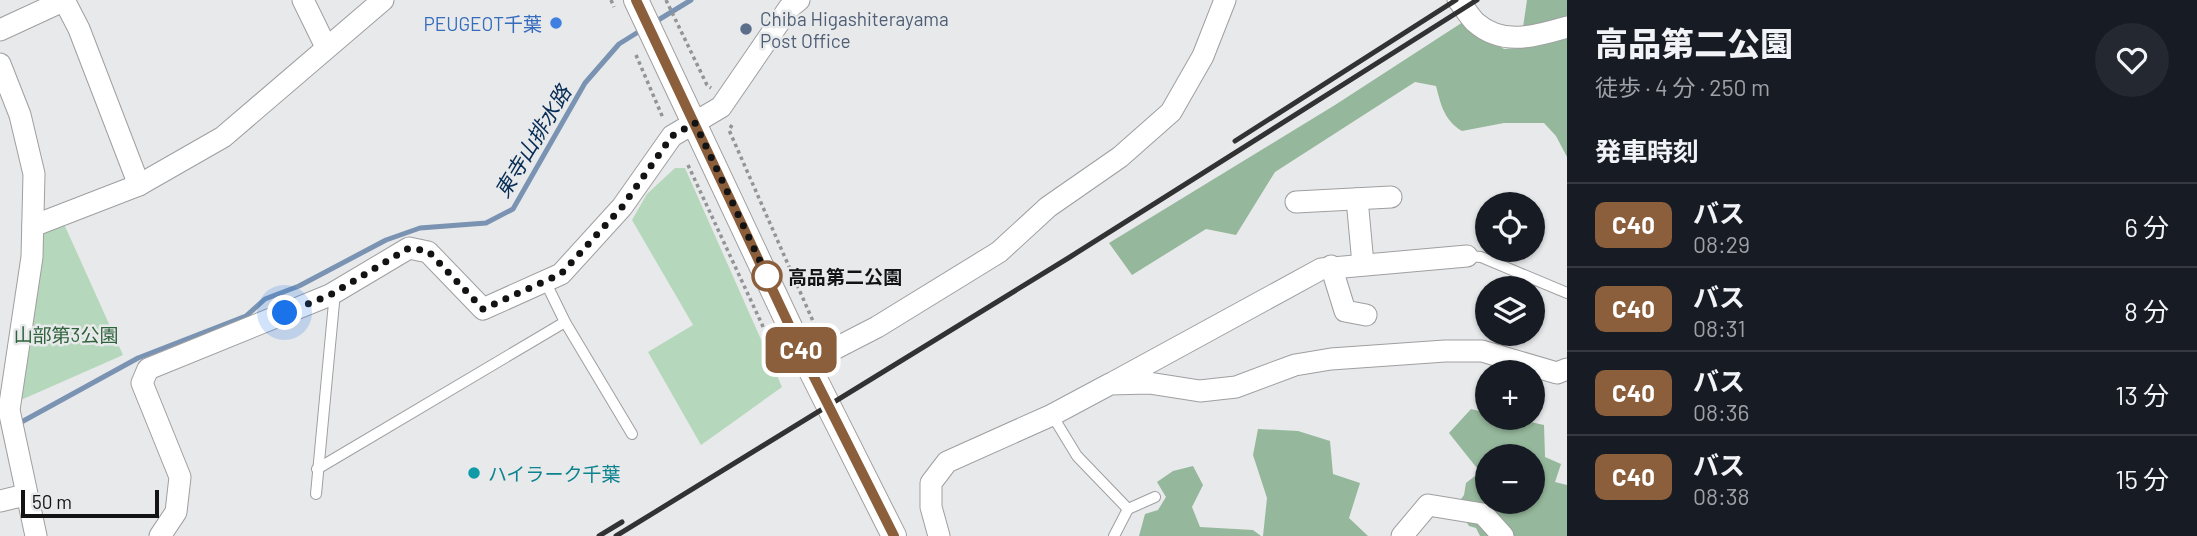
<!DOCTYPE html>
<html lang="ja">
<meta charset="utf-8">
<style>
:root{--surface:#171b24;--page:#242831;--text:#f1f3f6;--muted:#9ea1a6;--line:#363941}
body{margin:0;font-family:Barlow,"Noto Sans JP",sans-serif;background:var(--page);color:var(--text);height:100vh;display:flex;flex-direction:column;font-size:26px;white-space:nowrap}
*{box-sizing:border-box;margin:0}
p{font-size:23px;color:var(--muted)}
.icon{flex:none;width:38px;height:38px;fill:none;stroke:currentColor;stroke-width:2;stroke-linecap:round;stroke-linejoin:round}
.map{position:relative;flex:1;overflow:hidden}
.side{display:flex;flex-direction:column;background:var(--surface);width:630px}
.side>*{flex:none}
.badge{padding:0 14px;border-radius:10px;font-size:24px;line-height:46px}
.buttons{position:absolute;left:1475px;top:192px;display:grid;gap:14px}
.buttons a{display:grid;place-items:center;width:70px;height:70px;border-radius:50%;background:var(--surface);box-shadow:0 2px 5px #0004;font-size:35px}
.scale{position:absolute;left:21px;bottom:18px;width:138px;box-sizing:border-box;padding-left:7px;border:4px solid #131314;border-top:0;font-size:19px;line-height:24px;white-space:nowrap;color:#131314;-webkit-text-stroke:5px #e8e9ea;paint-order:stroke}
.you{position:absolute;width:35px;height:35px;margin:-18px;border:5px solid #fff;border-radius:50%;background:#1a73e8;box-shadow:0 0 0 10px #1a73e833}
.map>.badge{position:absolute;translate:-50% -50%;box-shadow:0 0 0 4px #fff}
h2{padding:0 28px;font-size:26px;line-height:63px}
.round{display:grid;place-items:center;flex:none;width:74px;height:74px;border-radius:37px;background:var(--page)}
.overview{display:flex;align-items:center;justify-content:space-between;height:119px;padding:0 28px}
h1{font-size:33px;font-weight:800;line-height:52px}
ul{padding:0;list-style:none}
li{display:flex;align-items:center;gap:21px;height:84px;padding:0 28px;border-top:2px solid var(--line)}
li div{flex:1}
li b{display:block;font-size:26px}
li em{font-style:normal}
li .badge{min-width:77px;font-weight:700;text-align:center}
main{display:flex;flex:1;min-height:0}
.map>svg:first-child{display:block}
</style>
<main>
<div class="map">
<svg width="1567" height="536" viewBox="0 0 1567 536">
<rect width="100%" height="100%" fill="#e8e9ea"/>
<g fill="#b5d7bb">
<polygon points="675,168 685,168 782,387 701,445 648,352 693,325 632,220 647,194"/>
<polygon points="64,224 123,355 14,403 39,234"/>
</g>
<g fill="#95b79b" fill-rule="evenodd">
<path d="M1527,0H1567V157L1556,136L1544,123H1504L1462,131C1444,120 1441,105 1436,86L1415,82L1275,172L1236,235L1206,229L1132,275L1109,243L1335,105L1463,22L1504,49L1520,48Z"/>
<path d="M1471,409L1487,413L1488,418H1513L1544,425L1545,457L1561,464L1555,482L1567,485V536H1480L1476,528L1469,526L1456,506L1464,495L1466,483L1480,472L1449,433ZM1488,457H1533V502H1488Z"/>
<polygon points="1258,429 1298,431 1330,441 1333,474 1360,483 1349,518 1368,536 1263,536 1267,498 1253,455"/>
<polygon points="1193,466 1203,485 1192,507 1200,527 1253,530 1261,536 1139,536 1145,514 1158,510 1166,497 1157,482 1173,471"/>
</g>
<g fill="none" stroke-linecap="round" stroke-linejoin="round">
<g stroke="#7a93b2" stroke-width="5">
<polyline points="655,22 691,0"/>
<polyline points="16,425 138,358 246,316 265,299 299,286 386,240 420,228 486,223 513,209 585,83 619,44 643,29"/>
</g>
<g stroke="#9f9fa1" stroke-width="12">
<g id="service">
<polyline points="1467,256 1481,257 1567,293"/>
<polyline points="545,281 565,322 632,434"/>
<polyline points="1052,415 1077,456 1128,509"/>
<polyline points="317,469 565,322"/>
<polyline points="316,494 335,292"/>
<polyline points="1114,536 1128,509 1155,497"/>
</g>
</g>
<g stroke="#9f9fa1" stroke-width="23">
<g id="minor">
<polyline points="64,0 79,29 139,185"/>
<polyline points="303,0 326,47"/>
<path d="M1458,0C1464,7 1469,16 1475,22C1503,47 1536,36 1567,27"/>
<polyline points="0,30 65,0"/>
<polyline points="0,64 20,115 34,174 32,257 9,410 36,536"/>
<polyline points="1357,199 1363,264"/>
<polyline points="1296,202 1391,197"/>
<polyline points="33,226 139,185 223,137 383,0"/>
<polyline points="1331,266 1345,311 1366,315"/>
<polyline points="807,363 877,327 999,252 1048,207 1120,157 1171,112 1203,56 1225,0"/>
<polyline points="1114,382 1321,269 1467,256"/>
<polyline points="0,501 25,495"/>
<polyline points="160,536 176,512 180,477 142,383 148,369 330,295 409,248 428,252 483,309 561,274 622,207 672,136 721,107 789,8 799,0"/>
<polyline points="939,536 931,507 931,483 947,462 1052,415 1110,384 1149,383 1200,391 1236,387 1295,365 1331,359 1445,351 1482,351 1557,373 1567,369"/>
<polyline points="1402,536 1428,505 1483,514 1503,536"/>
</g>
</g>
<g stroke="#9f9fa1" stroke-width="26">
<polyline id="tertiary" points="636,0 807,363 894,536"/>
</g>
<g stroke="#939495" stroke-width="3.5" stroke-dasharray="3.5 3.5" stroke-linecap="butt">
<polyline points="611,0 614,7"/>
<polyline points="666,0 707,85 711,88"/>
<polyline points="636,55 663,118"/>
<polyline points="732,125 729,130 816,328"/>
<polyline points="688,165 785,374"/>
</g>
<use href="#service" stroke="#fff" stroke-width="10"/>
<use href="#minor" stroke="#fff" stroke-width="21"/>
<use href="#tertiary" stroke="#fff" stroke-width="24"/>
<g stroke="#323233" stroke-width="5">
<polyline points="1235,141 1456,0"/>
<polyline points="599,536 622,522"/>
<polyline points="616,536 1070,257 1477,0"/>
</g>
</g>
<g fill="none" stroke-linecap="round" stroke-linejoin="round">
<g stroke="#fff" stroke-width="16">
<polyline id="line" points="636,0 807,363 894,536"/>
</g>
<use href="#line" stroke="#8b5e3c" stroke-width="10"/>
<polyline stroke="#131314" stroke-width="7" stroke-dasharray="0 12.6" points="285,313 330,295 409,248 428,251 483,309 561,274 622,207 672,136 695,123 767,276"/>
</g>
<circle fill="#3f7fe0" stroke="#e8e9ea" stroke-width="2.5" cx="556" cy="23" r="7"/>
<circle fill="#5c6f8a" stroke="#e8e9ea" stroke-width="2.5" cx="746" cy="29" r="7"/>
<circle fill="#fff" stroke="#8b5e3c" stroke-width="3.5" cx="767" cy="276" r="14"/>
<circle fill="#0f9aa8" stroke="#e8e9ea" stroke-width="2.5" cx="474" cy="473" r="7"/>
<g text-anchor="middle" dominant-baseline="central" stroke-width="5" stroke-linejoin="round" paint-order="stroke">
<g font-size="19" fill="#4e5e75" stroke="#e8e9ea" text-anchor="start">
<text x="760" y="18">Chiba Higashiterayama<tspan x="760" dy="22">Post Office</tspan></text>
</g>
<g font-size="19" fill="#366cbe" stroke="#e8e9ea" text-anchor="end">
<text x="542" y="23">PEUGEOT千葉</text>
</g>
<g font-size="19" font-weight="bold" fill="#131314" stroke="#e8e9ea" text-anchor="start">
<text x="788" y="276">高品第二公園</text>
</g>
<g font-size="19" fill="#2f633c" stroke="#e8e9ea">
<text x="66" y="334">山部第3公園</text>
</g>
<g font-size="19" fill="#0d838f" stroke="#e8e9ea" text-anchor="start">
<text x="488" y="473">ハイラーク千葉</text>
</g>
<g font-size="21" font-style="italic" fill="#062c55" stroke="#e8e9ea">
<text transform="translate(532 141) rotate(-59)">東寺山排水路</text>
</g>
</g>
</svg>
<div class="buttons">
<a><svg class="icon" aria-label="locate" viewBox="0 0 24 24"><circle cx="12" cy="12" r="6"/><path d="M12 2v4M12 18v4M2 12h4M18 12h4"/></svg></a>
<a><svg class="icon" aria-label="layers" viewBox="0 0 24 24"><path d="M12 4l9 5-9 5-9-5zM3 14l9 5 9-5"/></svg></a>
<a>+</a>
<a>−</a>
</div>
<div class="scale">50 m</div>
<div class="you" style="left:285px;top:313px"></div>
<b class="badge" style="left:801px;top:350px;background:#8b5e3c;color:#fff">C40</b>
</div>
<section class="side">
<div class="overview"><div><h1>高品第二公園</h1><p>徒歩 · 4 分 · 250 m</p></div><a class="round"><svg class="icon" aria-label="heart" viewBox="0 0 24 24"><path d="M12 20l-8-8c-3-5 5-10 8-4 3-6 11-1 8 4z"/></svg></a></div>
<h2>発車時刻</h2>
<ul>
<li><span class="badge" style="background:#8b5e3c;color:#fff">C40</span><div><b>バス</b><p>08:29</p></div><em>6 分</em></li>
<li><span class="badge" style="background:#8b5e3c;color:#fff">C40</span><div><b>バス</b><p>08:31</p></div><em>8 分</em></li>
<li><span class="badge" style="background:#8b5e3c;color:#fff">C40</span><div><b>バス</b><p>08:36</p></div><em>13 分</em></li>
<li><span class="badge" style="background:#8b5e3c;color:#fff">C40</span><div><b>バス</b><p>08:38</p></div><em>15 分</em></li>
</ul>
</section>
</main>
